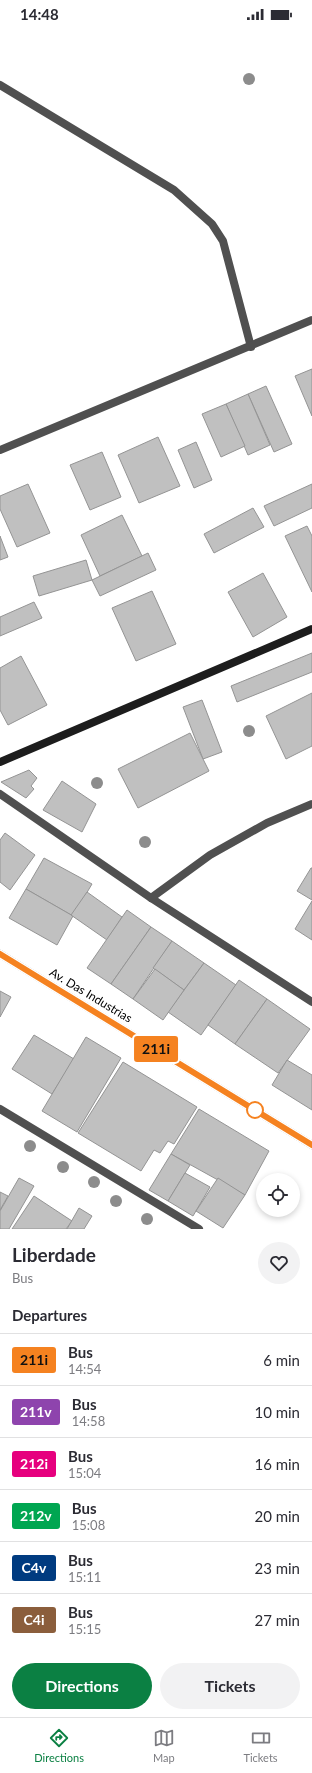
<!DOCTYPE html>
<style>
:root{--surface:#fff;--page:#f2f2f3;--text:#2b2b33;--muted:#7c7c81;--line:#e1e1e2;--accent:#0b8043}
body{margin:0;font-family:Lato,sans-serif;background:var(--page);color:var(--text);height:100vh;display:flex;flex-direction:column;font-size:15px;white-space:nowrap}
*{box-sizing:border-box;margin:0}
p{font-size:13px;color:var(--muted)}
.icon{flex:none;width:22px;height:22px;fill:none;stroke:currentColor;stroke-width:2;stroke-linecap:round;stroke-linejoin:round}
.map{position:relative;height:1201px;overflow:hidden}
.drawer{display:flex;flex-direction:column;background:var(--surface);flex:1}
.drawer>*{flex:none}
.badge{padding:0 8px;border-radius:3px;font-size:14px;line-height:26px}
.fabs{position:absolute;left:256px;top:1145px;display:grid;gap:8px}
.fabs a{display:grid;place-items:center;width:44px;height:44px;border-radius:50%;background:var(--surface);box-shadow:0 2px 6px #0003;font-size:20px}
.map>.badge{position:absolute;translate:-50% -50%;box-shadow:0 0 0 2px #fff}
h2{padding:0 12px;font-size:15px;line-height:36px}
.round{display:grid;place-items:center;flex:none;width:42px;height:42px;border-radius:21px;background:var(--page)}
.overview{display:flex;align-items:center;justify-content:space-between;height:68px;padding:0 12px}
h1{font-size:19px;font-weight:700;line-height:30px}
.button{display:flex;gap:8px;margin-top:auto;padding:8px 12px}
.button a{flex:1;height:46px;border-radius:24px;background:var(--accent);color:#fff;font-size:16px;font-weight:700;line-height:46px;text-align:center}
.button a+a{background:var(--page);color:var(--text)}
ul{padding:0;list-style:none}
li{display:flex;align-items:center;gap:12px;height:52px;padding:0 12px;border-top:1px solid var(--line)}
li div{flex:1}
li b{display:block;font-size:15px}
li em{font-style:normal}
li .badge{min-width:44px;font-weight:700;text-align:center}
.status{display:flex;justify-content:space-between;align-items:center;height:28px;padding:0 20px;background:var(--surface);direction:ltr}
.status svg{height:11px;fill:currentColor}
.tab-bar{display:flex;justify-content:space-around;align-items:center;height:56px;border-top:1px solid var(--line);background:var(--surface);font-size:11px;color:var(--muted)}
.tab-bar a{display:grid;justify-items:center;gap:2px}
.tab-bar .active{color:var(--accent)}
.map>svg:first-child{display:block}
</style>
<div class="status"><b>14:48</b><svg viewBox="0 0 49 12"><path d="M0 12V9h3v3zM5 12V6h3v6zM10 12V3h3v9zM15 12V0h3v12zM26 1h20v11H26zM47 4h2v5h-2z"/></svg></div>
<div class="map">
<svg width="312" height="1201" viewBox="0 0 312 1201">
<rect width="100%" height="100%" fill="#fff"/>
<g fill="#c0c0c0" stroke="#949494">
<polygon points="312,341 312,388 295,348"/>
<polygon points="266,358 292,416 274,424 248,366"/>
<polygon points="248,366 270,417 248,427 226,376"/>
<polygon points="226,376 245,418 221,429 202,386"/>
<polygon points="158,409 180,458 139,475 118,427"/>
<polygon points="196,414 212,452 194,460 178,422"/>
<polygon points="102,424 121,469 90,482 70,437"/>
<polygon points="28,456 50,505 17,519 0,481 0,468"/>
<polygon points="312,456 312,480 274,498 264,478"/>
<polygon points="253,480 264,499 214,525 204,506"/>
<polygon points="122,487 142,528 100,548 81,507"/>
<polygon points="307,498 312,508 312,564 285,508"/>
<polygon points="0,508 8,529 0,532"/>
<polygon points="148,525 156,542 100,568 92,552"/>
<polygon points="86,532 92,552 39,568 33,548"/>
<polygon points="263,545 287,589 253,609 228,564"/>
<polygon points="152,563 176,616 136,633 112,580"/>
<polygon points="34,574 42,590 0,608 0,589"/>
<polygon points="312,625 312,644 237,674 231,658"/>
<polygon points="21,628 47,677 8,697 0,682 0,640"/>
<polygon points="312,665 312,718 286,731 266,688"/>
<polygon points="202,672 222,724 203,731 183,679"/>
<polygon points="190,705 209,743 138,780 118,741"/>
<polygon points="29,742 37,750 31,758 34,761 26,770 1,754"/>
<polygon points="62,753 96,776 82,804 43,782"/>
<polygon points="5,805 35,827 10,862 0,854 0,812"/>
<polygon points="44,830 92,856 73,888 26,861"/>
<polygon points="311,840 312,840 312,872 297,863"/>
<polygon points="26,861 73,888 57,917 9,890"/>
<polygon points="87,864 122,889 107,912 71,887"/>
<polygon points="312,873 312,912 295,901"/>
<polygon points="127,882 151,899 111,956 87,940"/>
<polygon points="151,899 172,913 133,971 111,956"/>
<polygon points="172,913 204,935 184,962 153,940"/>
<polygon points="204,935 236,957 201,1007 168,984"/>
<polygon points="155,941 184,962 163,992 133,971"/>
<polygon points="239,952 267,971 235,1016 208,997"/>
<polygon points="0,963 11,969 0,989"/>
<polygon points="267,971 310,1001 278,1045 235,1016"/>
<polygon points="34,1007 74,1031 52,1066 12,1041"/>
<polygon points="86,1009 121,1030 77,1104 42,1083"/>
<polygon points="287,1032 312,1047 312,1082 272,1057"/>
<polygon points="123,1034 197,1079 174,1116 168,1113 160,1125 154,1122 141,1143 78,1105"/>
<polygon points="199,1081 269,1123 245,1167 171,1126"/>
<polygon points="171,1126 190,1137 168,1173 149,1162"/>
<polygon points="185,1145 210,1159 193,1188 168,1173"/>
<polygon points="19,1150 34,1158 9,1201 0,1201 0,1183"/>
<polygon points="218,1150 245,1167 223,1200 196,1183"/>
<polygon points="0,1164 8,1168 0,1182"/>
<polygon points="34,1168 72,1193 66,1201 12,1201"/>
<polygon points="79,1180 92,1188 84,1201 67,1201"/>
</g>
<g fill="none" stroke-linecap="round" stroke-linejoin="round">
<g stroke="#505050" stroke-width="8">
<polyline points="0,57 174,162 212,196 223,213 251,319"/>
<polyline points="0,422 312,292"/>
<polyline points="0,766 151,870 312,974"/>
<polyline points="151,870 210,827 267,795 312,776"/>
<polyline points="0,1081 199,1201"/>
</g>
<g stroke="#1d1d1d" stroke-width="8">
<polyline points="0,734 312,601"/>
<polyline points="0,926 312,1117"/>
</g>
</g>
<g fill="#8c8c8c">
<circle cx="249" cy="51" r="6"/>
<circle cx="249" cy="703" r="6"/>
<circle cx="97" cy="755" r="6"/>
<circle cx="145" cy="814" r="6"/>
<circle cx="30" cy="1118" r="6"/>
<circle cx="63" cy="1139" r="6"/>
<circle cx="94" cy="1154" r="6"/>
<circle cx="116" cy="1173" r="6"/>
<circle cx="147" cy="1191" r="6"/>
</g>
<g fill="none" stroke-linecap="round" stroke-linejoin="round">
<g stroke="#fff" stroke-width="9">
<polyline id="line" points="0,926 312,1117"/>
</g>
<use href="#line" stroke="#f58220" stroke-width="6"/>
</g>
<circle fill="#fff" stroke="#f58220" stroke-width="2" cx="255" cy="1082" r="8"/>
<g text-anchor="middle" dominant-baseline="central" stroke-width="3" stroke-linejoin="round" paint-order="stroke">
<g font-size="12" fill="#000" stroke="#fff">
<text transform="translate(91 967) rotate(31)">Av. Das Industrias</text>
</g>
</g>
</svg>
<div class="fabs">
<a><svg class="icon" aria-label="locate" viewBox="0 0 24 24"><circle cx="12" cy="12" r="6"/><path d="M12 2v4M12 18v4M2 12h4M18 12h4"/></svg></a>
</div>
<b class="badge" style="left:156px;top:1021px;background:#f58220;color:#111">211i</b>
</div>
<section class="drawer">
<div class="overview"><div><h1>Liberdade</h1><p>Bus</p></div><a class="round"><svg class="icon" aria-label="heart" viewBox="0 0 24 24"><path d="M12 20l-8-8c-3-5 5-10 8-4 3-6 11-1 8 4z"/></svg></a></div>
<h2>Departures</h2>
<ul>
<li><span class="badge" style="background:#f58220;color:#111">211i</span><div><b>Bus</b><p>14:54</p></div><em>6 min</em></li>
<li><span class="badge" style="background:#8e44ad;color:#fff">211v</span><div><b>Bus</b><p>14:58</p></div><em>10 min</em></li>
<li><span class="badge" style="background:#e6007e;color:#fff">212i</span><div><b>Bus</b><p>15:04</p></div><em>16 min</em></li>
<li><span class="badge" style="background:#00a651;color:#fff">212v</span><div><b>Bus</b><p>15:08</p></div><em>20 min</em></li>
<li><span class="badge" style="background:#003b80;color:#fff">C4v</span><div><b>Bus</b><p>15:11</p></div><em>23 min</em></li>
<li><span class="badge" style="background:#8b5e3c;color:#fff">C4i</span><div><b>Bus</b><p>15:15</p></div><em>27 min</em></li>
</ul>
<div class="button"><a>Directions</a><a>Tickets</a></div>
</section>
<nav class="tab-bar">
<a class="active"><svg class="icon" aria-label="directions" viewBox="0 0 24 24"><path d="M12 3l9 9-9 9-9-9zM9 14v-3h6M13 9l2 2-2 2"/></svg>Directions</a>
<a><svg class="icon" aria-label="map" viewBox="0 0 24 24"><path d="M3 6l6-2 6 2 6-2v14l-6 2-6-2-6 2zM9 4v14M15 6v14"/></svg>Map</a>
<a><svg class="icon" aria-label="tickets" viewBox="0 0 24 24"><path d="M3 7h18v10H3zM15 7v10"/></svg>Tickets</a>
</nav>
